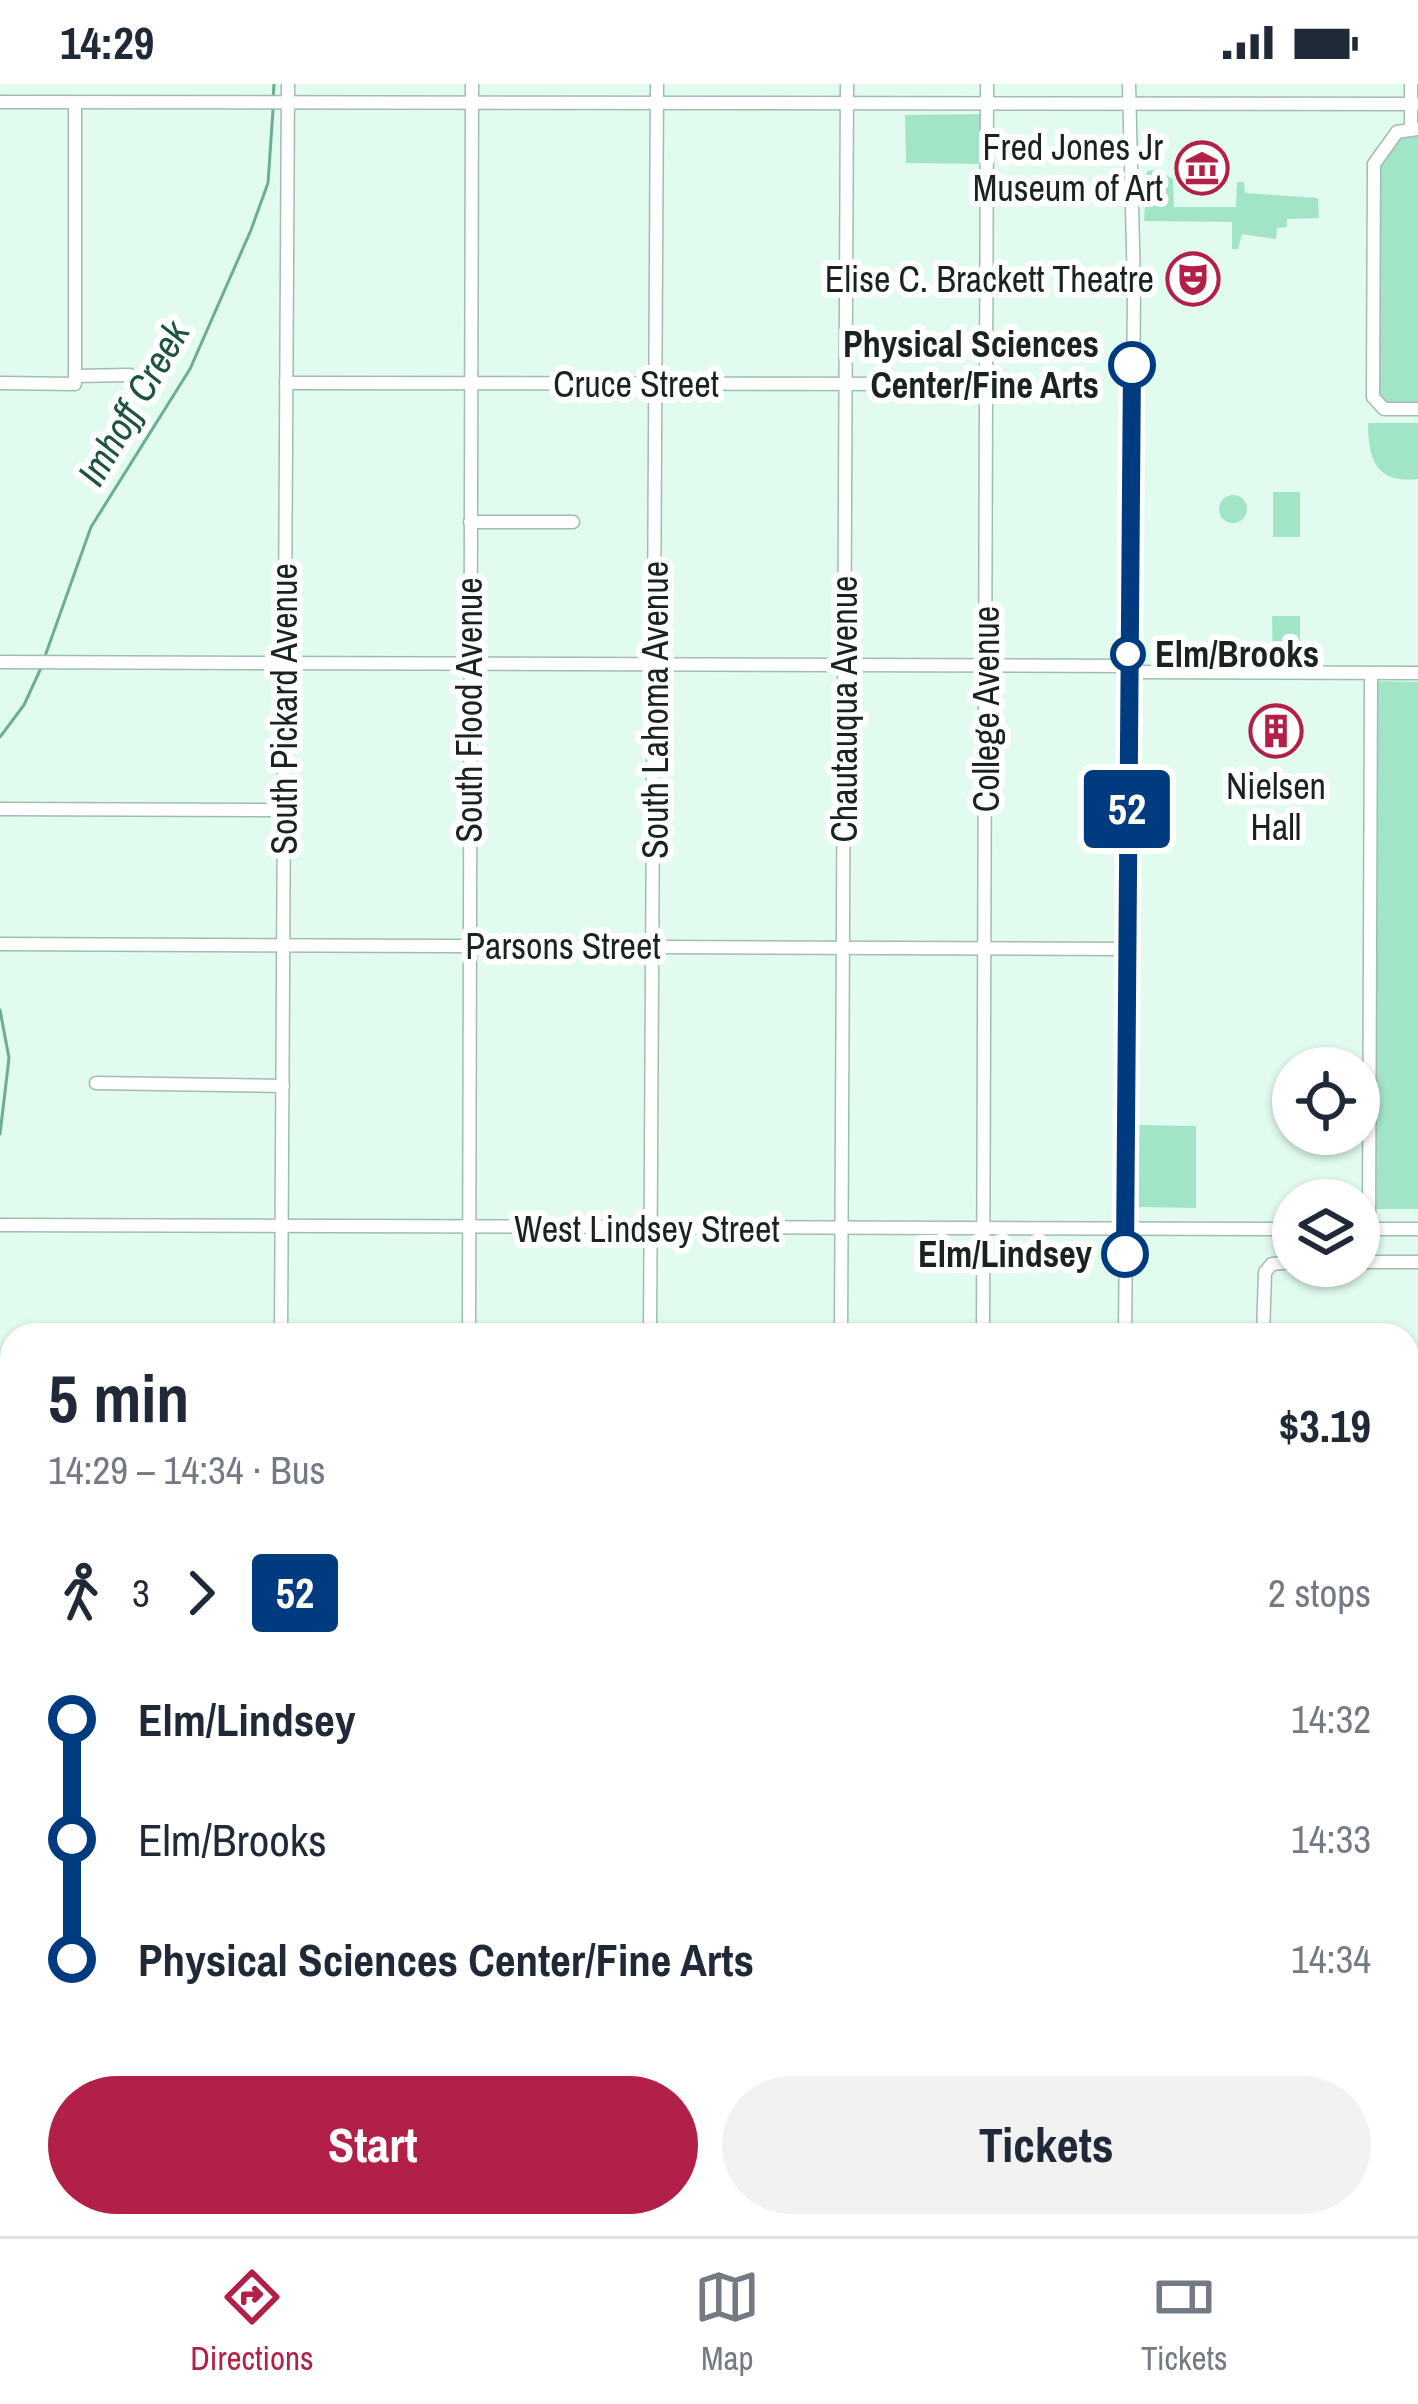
<!DOCTYPE html>
<meta charset="utf-8">
<style>
:root{--surface:#fff;--page:#f2f2f3;--text:#1f2937;--muted:#747a83;--line:#e0e1e3;--accent:#b22048}
body{margin:0;font-family:"Archivo Narrow",sans-serif;background:var(--page);color:var(--text);height:100vh;display:flex;flex-direction:column;font-size:45px;white-space:nowrap}
*{box-sizing:border-box;margin:0}
p{font-size:39px;color:var(--muted)}
.icon{flex:none;width:66px;height:66px;fill:none;stroke:currentColor;stroke-width:2;stroke-linecap:round;stroke-linejoin:round}
.map{position:relative;flex:1;overflow:hidden}
.drawer{position:absolute;left:0px;top:1239px;width:1419px;height:915px;display:flex;flex-direction:column;background:var(--surface);border-radius:36px 36px 0 0;box-shadow:0 3px 9px #0004}
.drawer>*{flex:none}
.badge{padding:0 24px;border-radius:9px;font-size:42px;line-height:78px}
.tools{position:absolute;left:1272px;top:963px;display:grid;gap:24px}
.tools a{display:grid;place-items:center;width:108px;height:108px;border-radius:50%;background:var(--surface);box-shadow:0 3px 9px #0004;font-size:60px}
.map>.badge{position:absolute;translate:-50% -50%;box-shadow:0 0 0 6px #fff}
.legs{display:flex;align-items:center;gap:18px;height:132px;padding:0 48px;font-size:39px}
.legs p{margin-inline-start:auto}
.head{display:flex;align-items:center;justify-content:space-between;height:204px;padding:0 48px}
h1{font-size:66px;font-weight:700;line-height:90px}
.action{display:flex;gap:24px;margin-top:auto;padding:24px 48px}
.action a{flex:1;height:138px;border-radius:72px;background:var(--accent);color:#fff;font-size:48px;font-weight:700;line-height:138px;text-align:center}
.action a+a{background:var(--page);color:var(--text)}
ul{padding:0 48px;list-style:none}
li{display:flex;align-items:center;gap:42px;height:120px;font-size:45px}
li i{display:grid;place-items:center;width:18px;height:100%;margin:0 15px;background:currentColor}
li i::after{content:'';width:30px;height:30px;margin:-15px;border:9px solid;border-radius:50%;background:var(--surface)}
li p{margin-inline-start:auto}
li:first-child i{background:linear-gradient(#0000 50%,currentColor 0)}
li:last-child i{background:linear-gradient(currentColor 50%,#0000 0)}
.status{display:flex;justify-content:space-between;align-items:center;height:84px;padding:0 60px;background:var(--surface);direction:ltr}
.status svg{height:33px;fill:currentColor}
.dock{display:flex;justify-content:space-around;align-items:center;height:168px;border-top:3px solid var(--line);background:var(--surface);font-size:33px;color:var(--muted)}
.dock a{display:grid;justify-items:center;gap:6px}
.dock .on{color:var(--accent)}
.map>svg:first-child{display:block}
</style>
<div class="status"><b>14:29</b><svg viewBox="0 0 49 12"><path d="M0 12V9h3v3zM5 12V6h3v6zM10 12V3h3v9zM15 12V0h3v12zM26 1h20v11H26zM47 4h2v5h-2z"/></svg></div>
<div class="map">
<svg width="1418" height="2152" viewBox="0 0 1418 2152">
<rect width="100%" height="100%" fill="#e1fcee"/>
<g fill="#a2e4c6">
<polygon points="983,30 985,80 906,79 905,31"/>
<polygon points="1418,45 1418,325 1377,322 1373,87 1384,59"/>
<polygon points="1154,86 1173,95 1174,123 1236,123 1237,98 1244,98 1245,109 1318,114 1319,134 1287,135 1287,143 1277,144 1276,155 1242,150 1238,165 1232,165 1232,138 1144,137 1147,87"/>
<path d="M1368,339H1418V395C1376,400 1368,375 1368,339Z"/>
<rect x="1273" y="408" width="27" height="45"/>
<circle cx="1233" cy="425" r="14"/>
<polygon points="1272,532 1300,532 1300,582 1273,582"/>
<polygon points="1376,597 1418,598 1418,1125 1374,1125"/>
<polygon points="1139,1041 1196,1042 1196,1124 1139,1123"/>
<rect x="1407" y="1427" width="11" height="168"/>
</g>
<g fill="none" stroke-linecap="round" stroke-linejoin="round">
<g stroke="#6aaf91" stroke-width="3">
<polyline points="273,16 274,0"/>
<polyline points="44,575 91,443 190,285 251,146 268,99 273,26"/>
<polyline points="0,653 24,621 41,584"/>
<polyline points="0,926 9,974 0,1050"/>
</g>
<g stroke="#a2bcaf" stroke-width="15">
<g id="minor">
<polyline points="1411,0 1411,43"/>
<polyline points="0,18 1418,20"/>
<polyline points="1418,45 1397,48 1374,80 1373,313 1384,325 1418,325"/>
<polyline points="75,292 130,291"/>
<polyline points="0,299 75,300 75,19"/>
<polyline points="286,299 987,300"/>
<polyline points="470,438 573,438"/>
<polyline points="0,578 1128,582"/>
<polyline points="1128,588 1418,589"/>
<polyline points="0,725 284,726"/>
<polyline points="0,860 1126,865"/>
<polyline points="96,999 283,1002"/>
<polyline points="1369,1136 1371,589"/>
<polyline points="0,1141 1293,1145"/>
<polyline points="1359,1145 1418,1145"/>
<polyline points="1359,1178 1418,1178"/>
<polyline points="281,1251 288,0"/>
<polyline points="469,1251 472,0"/>
<polyline points="650,1251 657,0"/>
<polyline points="841,1251 847,0"/>
<polyline points="983,1251 987,0"/>
<polyline points="1125,1251 1134,205 1129,0"/>
<polyline points="1263,1251 1265,1188 1272,1180 1293,1178"/>
<polyline points="1407,1312 1418,1312"/>
<polyline points="1407,1421 1418,1421"/>
<path d="M12,1497C0,1541 0,1709 12,1748"/>
<polyline points="1407,1606 1418,1606"/>
<polyline points="1407,1785 1418,1785"/>
<polyline points="1029,2142 1049,2152"/>
<polyline points="1117,2142 1184,2152"/>
<polyline points="280,2152 280,2142"/>
<polyline points="841,2152 841,2142"/>
<polyline points="1062,2152 1080,2142"/>
<polyline points="1228,2152 1228,2142"/>
</g>
</g>
<use href="#minor" stroke="#fff" stroke-width="12"/>
</g>
<g fill="none" stroke-linecap="round" stroke-linejoin="round">
<g stroke="#fff" stroke-width="27">
<polyline id="line-1" points="1125,1170 1132,281"/>
</g>
<use href="#line-1" stroke="#003b80" stroke-width="18"/>
</g>
<defs>
<g id="museum-ring" transform="scale(2.7)"><circle r="9.5" fill="#fff" stroke="#b22048" stroke-width="1.5"/><path d="M0-6L6-3V-2H-6V-3ZM-5-1h2V3h-2ZM-1-1h2V3h-2ZM3-1h2V3H3ZM-6 4H6V6H-6Z" fill="#b22048"/></g>
<g id="theatre-ring" transform="scale(2.7)"><circle r="9.5" fill="#fff" stroke="#b22048" stroke-width="1.5"/><path d="M-5-5.5Q0-4 5-5.5V0Q5 5 0 6Q-5 5-5 0ZM-3.3-2.5H-1v1.5H-3.3ZM1-2.5H3.3v1.5H1ZM-2.8 1Q0 5.5 2.8 1Z" fill="#b22048"/></g>
<g id="building-ring" transform="scale(2.7)"><circle r="9.5" fill="#fff" stroke="#b22048" stroke-width="1.5"/><path d="M-4-6H4V6H1V3H-1V6H-4ZM-2.5-4.3h1.7v1.8h-1.7ZM.8-4.3h1.7v1.8H.8ZM-2.5-1h1.7V.8h-1.7ZM.8-1h1.7V.8H.8Z" fill="#b22048"/></g>
</defs>
<g fill-rule="evenodd">
<use href="#museum-ring" x="1202" y="84"/>
<use href="#theatre-ring" x="1193" y="195"/>
<use href="#building-ring" x="1276" y="647"/>
</g>
<g fill="#fff" stroke="#003b80" stroke-width="6">
<circle cx="1132" cy="281" r="21"/>
<circle cx="1128" cy="570" r="15"/>
<circle cx="1125" cy="1170" r="21"/>
</g>
<g text-anchor="middle" dominant-baseline="central" stroke-width="12" stroke-linejoin="round" paint-order="stroke">
<g font-size="36" fill="#1a241f" stroke="#fff" text-anchor="end">
<text x="1163" y="63">Fred Jones Jr<tspan x="1163" dy="41">Museum of Art</tspan></text>
<text x="1154" y="195">Elise C. Brackett Theatre</text>
<text x="1276" y="702" text-anchor="middle">Nielsen<tspan x="1276" dy="41">Hall</tspan></text>
</g>
<g font-size="36" font-weight="bold" fill="#1a241f" stroke="#fff" text-anchor="end">
<text x="1099" y="260">Physical Sciences<tspan x="1099" dy="41">Center/Fine Arts</tspan></text>
<text x="1155" y="570" text-anchor="start">Elm/Brooks</text>
<text x="1092" y="1170">Elm/Lindsey</text>
</g>
<g font-size="36" fill="#1a241f" stroke="#fff">
<text x="636" y="300">Cruce Street</text>
<text transform="translate(284 625) rotate(-90)">South Pickard Avenue</text>
<text transform="translate(844 625) rotate(-90)">Chautauqua Avenue</text>
<text transform="translate(986 625) rotate(-90)">College Avenue</text>
<text transform="translate(469 626) rotate(-90)">South Flood Avenue</text>
<text transform="translate(655 626) rotate(-90)">South Lahoma Avenue</text>
<text x="563" y="862">Parsons Street</text>
<text x="647" y="1145">West Lindsey Street</text>
</g>
<g font-size="39" font-style="italic" fill="#1d543f" stroke="#fff">
<text transform="translate(133 319) rotate(-60)">Imhoff Creek</text>
</g>
</g>
</svg>
<div class="tools">
<a><svg class="icon" aria-label="locate" viewBox="0 0 24 24"><circle cx="12" cy="12" r="6"/><path d="M12 2v4M12 18v4M2 12h4M18 12h4"/></svg></a>
<a><svg class="icon" aria-label="layers" viewBox="0 0 24 24"><path d="M12 4l9 5-9 5-9-5zM3 14l9 5 9-5"/></svg></a>
</div>
<b class="badge" style="left:1127px;top:725px;background:#003b80;color:#fff">52</b>
<section class="drawer">
<div class="head"><div><h1>5 min</h1><p>14:29 – 14:34 · Bus</p></div><b>$3.19</b></div>
<div class="legs"><svg class="icon" aria-label="walk" viewBox="0 0 24 24"><circle cx="13" cy="4" r="2"/><path d="M13 8l-2 6 4 7M11 14l-3 7M7 12l3-4h3l4 4"/></svg>3<svg class="icon" aria-label="forward" viewBox="0 0 24 24"><path d="M9 5l7 7-7 7"/></svg><b class="badge" style="background:#003b80;color:#fff">52</b><p>2 stops</p></div>
<ul>
<li><i style="color:#003b80"></i><b>Elm/Lindsey</b><p>14:32</p></li>
<li><i style="color:#003b80"></i><span>Elm/Brooks</span><p>14:33</p></li>
<li><i style="color:#003b80"></i><b>Physical Sciences Center/Fine Arts</b><p>14:34</p></li>
</ul>
<div class="action"><a>Start</a><a>Tickets</a></div>
</section>
</div>
<nav class="dock">
<a class="on"><svg class="icon" aria-label="directions" viewBox="0 0 24 24"><path d="M12 3l9 9-9 9-9-9zM9 14v-3h6M13 9l2 2-2 2"/></svg>Directions</a>
<a><svg class="icon" aria-label="map" viewBox="0 0 24 24"><path d="M3 6l6-2 6 2 6-2v14l-6 2-6-2-6 2zM9 4v14M15 6v14"/></svg>Map</a>
<a><svg class="icon" aria-label="tickets" viewBox="0 0 24 24"><path d="M3 7h18v10H3zM15 7v10"/></svg>Tickets</a>
</nav>
